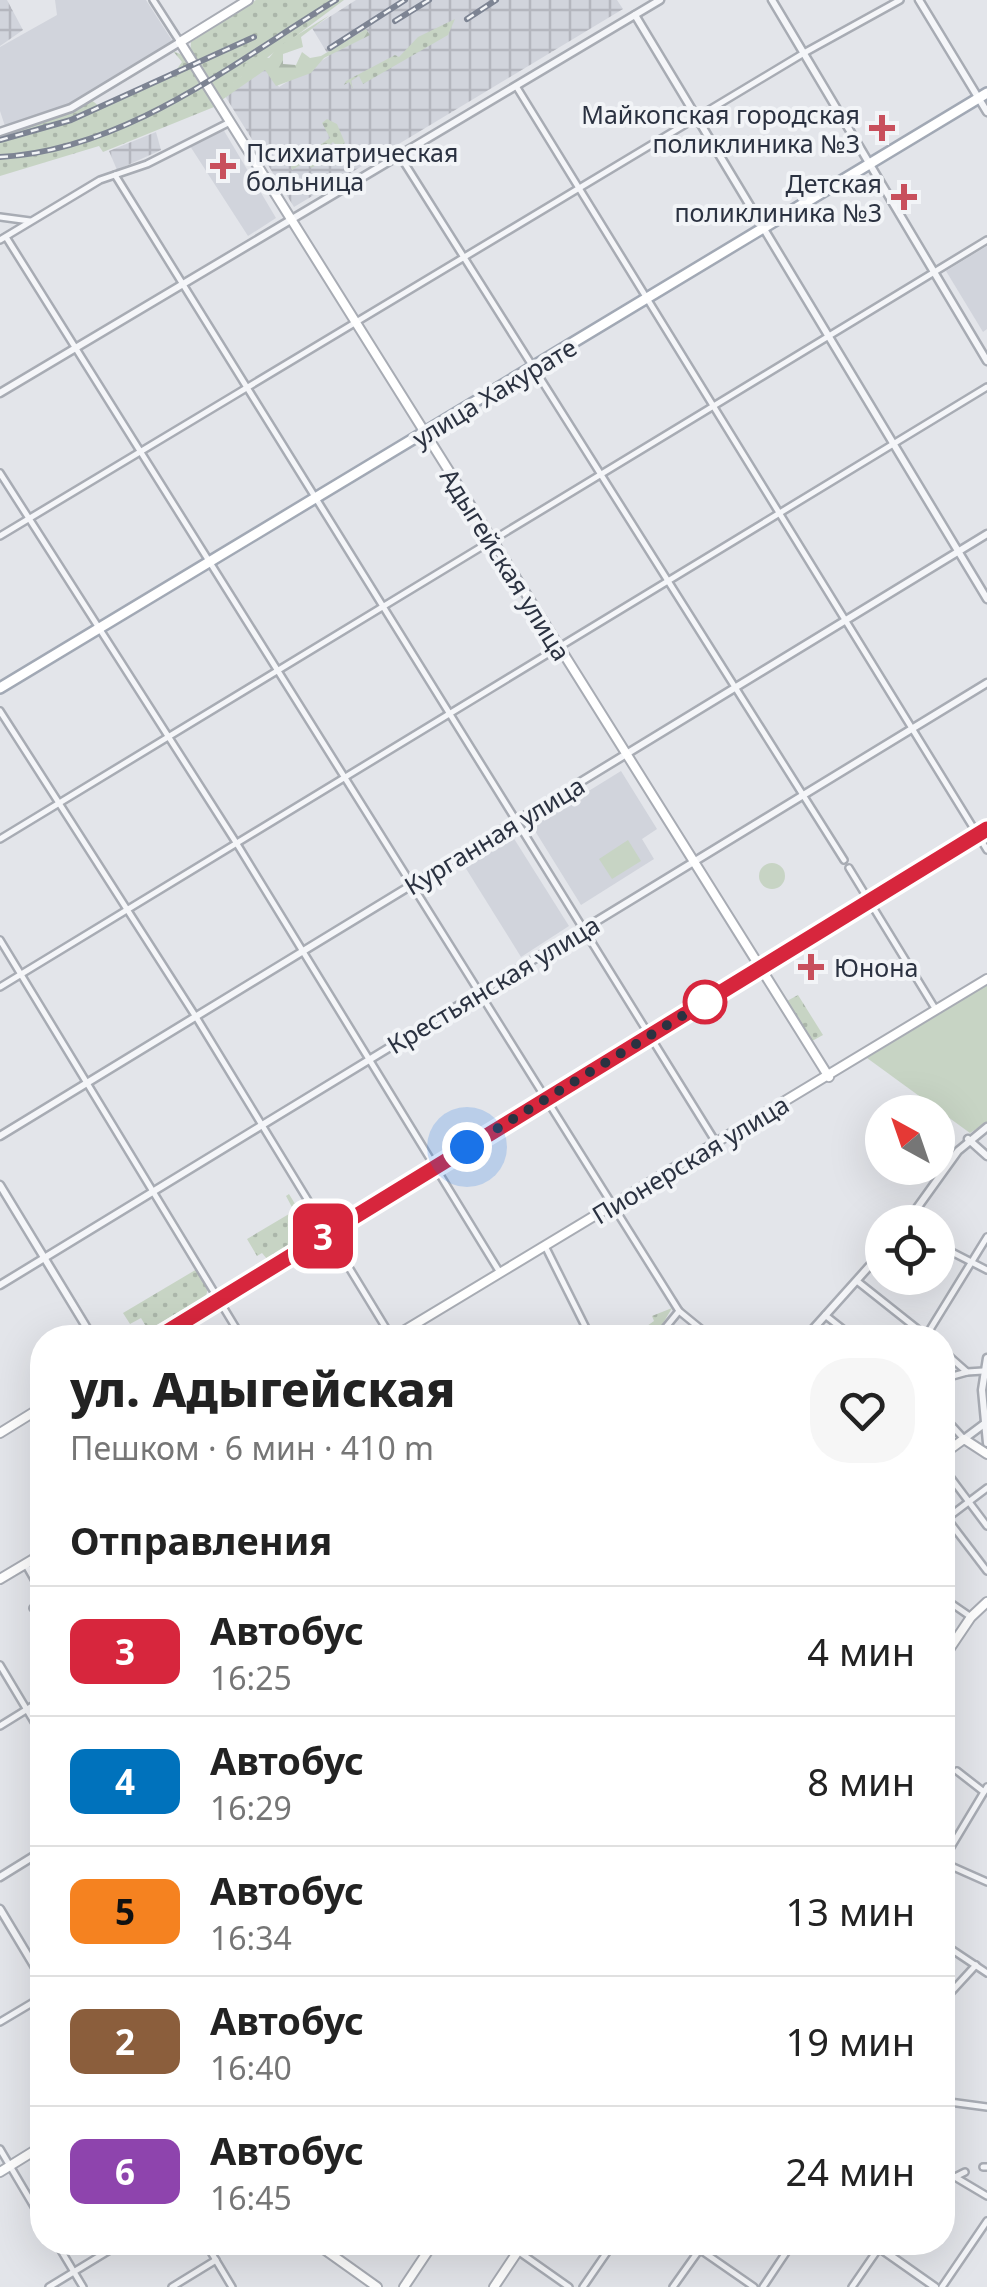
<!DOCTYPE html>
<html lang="ru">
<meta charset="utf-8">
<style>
:root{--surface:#fff;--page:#f6f6f6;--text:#222;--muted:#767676;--line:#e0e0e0}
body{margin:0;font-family:"Noto Sans",sans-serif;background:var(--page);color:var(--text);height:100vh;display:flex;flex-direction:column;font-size:38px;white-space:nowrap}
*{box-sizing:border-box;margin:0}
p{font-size:32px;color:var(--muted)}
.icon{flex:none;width:55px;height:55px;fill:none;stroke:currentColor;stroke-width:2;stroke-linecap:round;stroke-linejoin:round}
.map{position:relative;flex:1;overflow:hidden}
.details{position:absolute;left:30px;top:1325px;width:925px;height:930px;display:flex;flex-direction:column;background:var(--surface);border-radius:40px;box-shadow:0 10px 40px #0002}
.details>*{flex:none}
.badge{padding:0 20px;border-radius:15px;font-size:35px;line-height:65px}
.needle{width:65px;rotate:320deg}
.buttons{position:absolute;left:865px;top:1095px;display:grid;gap:20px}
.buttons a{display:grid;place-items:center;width:90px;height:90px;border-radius:50%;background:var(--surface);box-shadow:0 10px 40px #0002;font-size:50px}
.you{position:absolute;width:50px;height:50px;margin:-25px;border:8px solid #fff;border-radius:50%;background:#1a73e8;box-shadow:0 0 0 15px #1a73e833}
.map>.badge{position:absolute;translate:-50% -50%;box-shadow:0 0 0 5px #fff}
h2{padding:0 40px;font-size:38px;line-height:90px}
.round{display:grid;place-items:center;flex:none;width:105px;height:105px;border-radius:40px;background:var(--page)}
.head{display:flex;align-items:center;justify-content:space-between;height:170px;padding:0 40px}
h1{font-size:48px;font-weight:800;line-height:75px}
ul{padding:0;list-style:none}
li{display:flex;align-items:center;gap:30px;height:130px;padding:0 40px;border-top:2px solid var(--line)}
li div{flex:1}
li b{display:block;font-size:38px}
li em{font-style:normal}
li .badge{min-width:110px;font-weight:700;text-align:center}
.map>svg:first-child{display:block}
</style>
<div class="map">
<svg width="987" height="2287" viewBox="0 0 987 2287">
<defs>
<pattern id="industrial-grid" width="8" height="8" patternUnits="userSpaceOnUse" patternTransform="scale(2.5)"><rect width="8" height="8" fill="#d1d4dc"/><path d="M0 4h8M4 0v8" fill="none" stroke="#b4b6be"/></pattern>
<pattern id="grass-dots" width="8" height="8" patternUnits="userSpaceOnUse" patternTransform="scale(2.5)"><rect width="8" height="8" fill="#c7d4c4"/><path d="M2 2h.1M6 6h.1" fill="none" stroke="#abb6aa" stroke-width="1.8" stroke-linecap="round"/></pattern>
<pattern id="forest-firs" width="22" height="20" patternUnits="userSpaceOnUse" patternTransform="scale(2.5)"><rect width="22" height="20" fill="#c7d4c4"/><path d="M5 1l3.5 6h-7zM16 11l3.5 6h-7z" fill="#abb6aa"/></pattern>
</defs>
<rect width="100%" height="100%" fill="#e3e5ea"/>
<g fill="#d1d4dc">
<polygon points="55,0 146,0 173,42 78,101 5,126 0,111 0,47 57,15"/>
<polygon points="223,129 276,218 248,236 190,146"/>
<polygon points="987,246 987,329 983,332 946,271"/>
<polygon points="621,771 657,829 642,839 654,859 581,905 532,826"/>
<polygon points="513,837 569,926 521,957 465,867"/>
</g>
<g fill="url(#industrial-grid)">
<polygon points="0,0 7,0 23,30 0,46"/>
<polygon points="356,0 617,0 623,9 294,207 225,96 267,67 279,87 329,56 312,28"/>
<polygon points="156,132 161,150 117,170 109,151"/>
</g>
<g fill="url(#grass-dots)">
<polygon points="256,0 344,0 224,90 214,90 190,55 191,42"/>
<polygon points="455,19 448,35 363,84 359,76 351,81 353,89 349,82 344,85 346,81 395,55 399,57 418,37"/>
<polygon points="173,51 185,56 214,107 103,152 99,146 0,176 0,134 46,122 90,99 99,106 177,69 182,62"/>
<polygon points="327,119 337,124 345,143 338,147 333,142 319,154 323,162 311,168 306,161 292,170 291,165 330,138 322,123"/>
<polygon points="798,995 823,1035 812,1041 787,1001"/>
<polygon points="289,1194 312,1232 267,1259 262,1253 257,1256 247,1239 294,1211 286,1196"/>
<polygon points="197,1269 208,1288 206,1296 148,1330 141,1318 130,1324 123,1313"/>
<polygon points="672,1308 655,1337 630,1338 654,1321 652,1316"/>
</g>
<polygon fill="url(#forest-firs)" points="330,15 301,37 303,47 283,54 283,64 296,65 302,52 310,58 321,56 366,29 370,35 324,58 311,73 276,86 265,70 219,102 214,90 224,89 242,76 245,64 260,56 269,58 279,46"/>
<g fill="#c7d4c4">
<polygon points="628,840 641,861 612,879 599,859"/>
<circle cx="772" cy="876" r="13"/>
<polygon points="987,985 987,1122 970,1133 867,1058"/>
</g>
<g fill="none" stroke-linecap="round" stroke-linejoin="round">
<g stroke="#a8acb4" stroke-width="10">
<g id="minor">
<polyline points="153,0 180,42"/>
<polyline points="516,86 987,850"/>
<polyline points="400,156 844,860"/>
<polyline points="115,175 717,1144"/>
<polyline points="0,217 30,221"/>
<polyline points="6,237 679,1311 712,1338"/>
<polyline points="0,240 100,180 147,164 228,123"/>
<polyline points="0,473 237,844 499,1271"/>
<polyline points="0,536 804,53 900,0"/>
<polyline points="0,711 196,1017 392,1338"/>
<polyline points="0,839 987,240"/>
<polyline points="849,868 936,1010"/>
<polyline points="0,940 242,1338"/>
<polyline points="0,987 987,387"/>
<polyline points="938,1245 987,1270"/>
<polyline points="545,1246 591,1338"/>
<polyline points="857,1281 925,1335"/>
<polyline points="825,1315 854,1338"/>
<polyline points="926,1336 987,1237"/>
<polyline points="657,1338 679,1311"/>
<polyline points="942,1350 967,1372 983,1371"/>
<polyline points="942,1379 967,1372"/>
<polyline points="942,1415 964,1439"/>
<polyline points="942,1466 987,1526"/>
<polyline points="942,1512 987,1571"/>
<polyline points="942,1522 987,1488"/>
<polyline points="26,1565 42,1593"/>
<polyline points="942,1597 971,1617"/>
<polyline points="33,1608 42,1603"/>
<polyline points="0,1665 42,1735"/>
<polyline points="942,1712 947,1715"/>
<polyline points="0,1726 42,1700"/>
<polyline points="957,1771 984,1792"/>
<polyline points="942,1862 987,1787"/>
<polyline points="942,1862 987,1882"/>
<polyline points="942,1943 987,1973"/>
<polyline points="942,2002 976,1965"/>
<polyline points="0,2022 42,1997"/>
<polyline points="942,2101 987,2107"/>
<polyline points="0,2149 42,2220"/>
<polyline points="983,2167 987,2167"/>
<polyline points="955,2177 987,2196"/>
<polyline points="955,2177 965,2172"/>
<polyline points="56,2242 83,2287"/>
<polyline points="205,2242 232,2287"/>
<polyline points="505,2242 569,2287"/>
<polyline points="689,2242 754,2287"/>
<polyline points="333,2256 342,2242"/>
<polyline points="49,2287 123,2242"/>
<polyline points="172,2287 216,2260"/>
<polyline points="583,2287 614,2242"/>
<polyline points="673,2287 705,2242"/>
<polyline points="763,2287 793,2242"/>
<polyline points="852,2287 883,2242"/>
<polyline points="942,2287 987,2221"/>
</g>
</g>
<g stroke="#a8acb4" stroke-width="11">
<g id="tertiary">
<polyline points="772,0 987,361"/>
<polyline points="919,0 987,112"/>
<polyline points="635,15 987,599"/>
<polyline points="0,132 71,108 180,42"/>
<polyline points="0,393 660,0"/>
<polyline points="0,1136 987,534"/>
<polyline points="968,1139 987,1156"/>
<polyline points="0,1185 93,1338"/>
<polyline points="907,1222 958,1151 987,1127"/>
<polyline points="0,1285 987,683"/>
<polyline points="805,1338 882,1252"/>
<polyline points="987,1358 982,1390 987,1443"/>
<polyline points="964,1439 984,1424"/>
<polyline points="0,1877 42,1851"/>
<polyline points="0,1909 42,1979"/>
<polyline points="871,2242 935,2287"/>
</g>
</g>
<g stroke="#a8acb4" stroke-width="12">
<g id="secondary">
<polyline points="248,0 180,42 829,1077"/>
<polyline points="157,1338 987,829"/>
<polyline points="392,1338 987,979"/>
<polyline points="0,1433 42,1407"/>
<polyline points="942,1455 964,1439 987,1454"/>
<polyline points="0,1579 42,1554"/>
<polyline points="942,1660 971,1617 987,1602"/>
<polyline points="0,2172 42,2146"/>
<polyline points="314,2242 377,2287"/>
<polyline points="404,2287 434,2242"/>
<polyline points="494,2287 524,2242"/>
</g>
</g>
<g stroke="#a2a9b5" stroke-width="14">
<polyline id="primary" points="0,688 987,93"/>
</g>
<use href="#minor" stroke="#f5f6f9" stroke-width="5"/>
<use href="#tertiary" stroke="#f5f6f9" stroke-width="6"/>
<use href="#secondary" stroke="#fff" stroke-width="8"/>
<use href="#primary" stroke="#fff" stroke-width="9"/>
<g stroke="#7d8493" stroke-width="6">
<g id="rail">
<polyline points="467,19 496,0"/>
<polyline points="395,21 429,0"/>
<polyline points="330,48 405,0"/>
<polyline points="0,140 71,120 254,37"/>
<path d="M0,157C126,150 233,63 336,0"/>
</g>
</g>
<use href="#rail" stroke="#f2f4f7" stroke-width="2.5" stroke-dasharray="8" stroke-linecap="butt"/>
</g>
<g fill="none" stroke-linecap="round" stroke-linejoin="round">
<g stroke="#fff" stroke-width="22">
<polyline id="line" points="157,1338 987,829"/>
</g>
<use href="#line" stroke="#d7263d" stroke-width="15"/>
<polyline stroke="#2b3241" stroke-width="10" stroke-dasharray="0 18" points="467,1147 705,1002"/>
</g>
<g fill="#c84f5c" stroke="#f2f4f7" stroke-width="4">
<path d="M877 113h10v10h10v10h-10v10h-10v-10h-10v-10h10z"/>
<path d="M218 151h10v10h10v10h-10v10h-10v-10h-10v-10h10z"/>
<path d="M899 182h10v10h10v10h-10v10h-10v-10h-10v-10h10z"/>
<path d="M806 952h10v10h10v10h-10v10h-10v-10h-10v-10h10z"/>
</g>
<circle fill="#fff" stroke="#d7263d" stroke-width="5" cx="705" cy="1002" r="20"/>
<g text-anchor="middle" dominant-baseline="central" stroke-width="8" stroke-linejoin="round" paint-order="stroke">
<g font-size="25" fill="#2b3241" stroke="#f2f4f7" text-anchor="end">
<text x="860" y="114">Майкопская городская<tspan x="860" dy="29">поликлиника №3</tspan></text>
<text x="246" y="152" text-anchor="start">Психиатрическая<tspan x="246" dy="29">больница</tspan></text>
<text x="882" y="183">Детская<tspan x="882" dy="29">поликлиника №3</tspan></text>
<text x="834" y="967" text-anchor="start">Юнона</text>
</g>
<g font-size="25" fill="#2b3241" stroke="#f2f4f7">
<text transform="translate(494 392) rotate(-31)">улица Хакурате</text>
<text transform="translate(506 564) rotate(58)">Адыгейская улица</text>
<text transform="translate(494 835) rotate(-31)">Курганная улица</text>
<text transform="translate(493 984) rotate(-31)">Крестьянская улица</text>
<text transform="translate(690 1159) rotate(-31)">Пионерская улица</text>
</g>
</g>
</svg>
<div class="buttons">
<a><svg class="needle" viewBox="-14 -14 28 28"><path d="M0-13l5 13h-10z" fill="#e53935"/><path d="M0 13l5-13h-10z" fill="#767676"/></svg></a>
<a><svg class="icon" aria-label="locate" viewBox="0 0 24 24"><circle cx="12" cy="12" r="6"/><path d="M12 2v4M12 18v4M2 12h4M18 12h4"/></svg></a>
</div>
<div class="you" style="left:467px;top:1147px"></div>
<b class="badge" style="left:323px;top:1236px;background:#d7263d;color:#fff">3</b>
<section class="details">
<div class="head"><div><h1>ул. Адыгейская</h1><p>Пешком · 6 мин · 410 m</p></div><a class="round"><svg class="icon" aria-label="heart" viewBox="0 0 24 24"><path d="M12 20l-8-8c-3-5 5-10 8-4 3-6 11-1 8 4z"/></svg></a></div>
<h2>Отправления</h2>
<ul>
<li><span class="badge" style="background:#d7263d;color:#fff">3</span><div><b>Автобус</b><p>16:25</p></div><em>4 мин</em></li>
<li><span class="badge" style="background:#0072bc;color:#fff">4</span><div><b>Автобус</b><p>16:29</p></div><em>8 мин</em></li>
<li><span class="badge" style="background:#f58220;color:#111">5</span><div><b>Автобус</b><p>16:34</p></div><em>13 мин</em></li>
<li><span class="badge" style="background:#8b5e3c;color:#fff">2</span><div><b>Автобус</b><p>16:40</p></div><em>19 мин</em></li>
<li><span class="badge" style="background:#8e44ad;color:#fff">6</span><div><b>Автобус</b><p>16:45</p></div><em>24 мин</em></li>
</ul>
</section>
</div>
